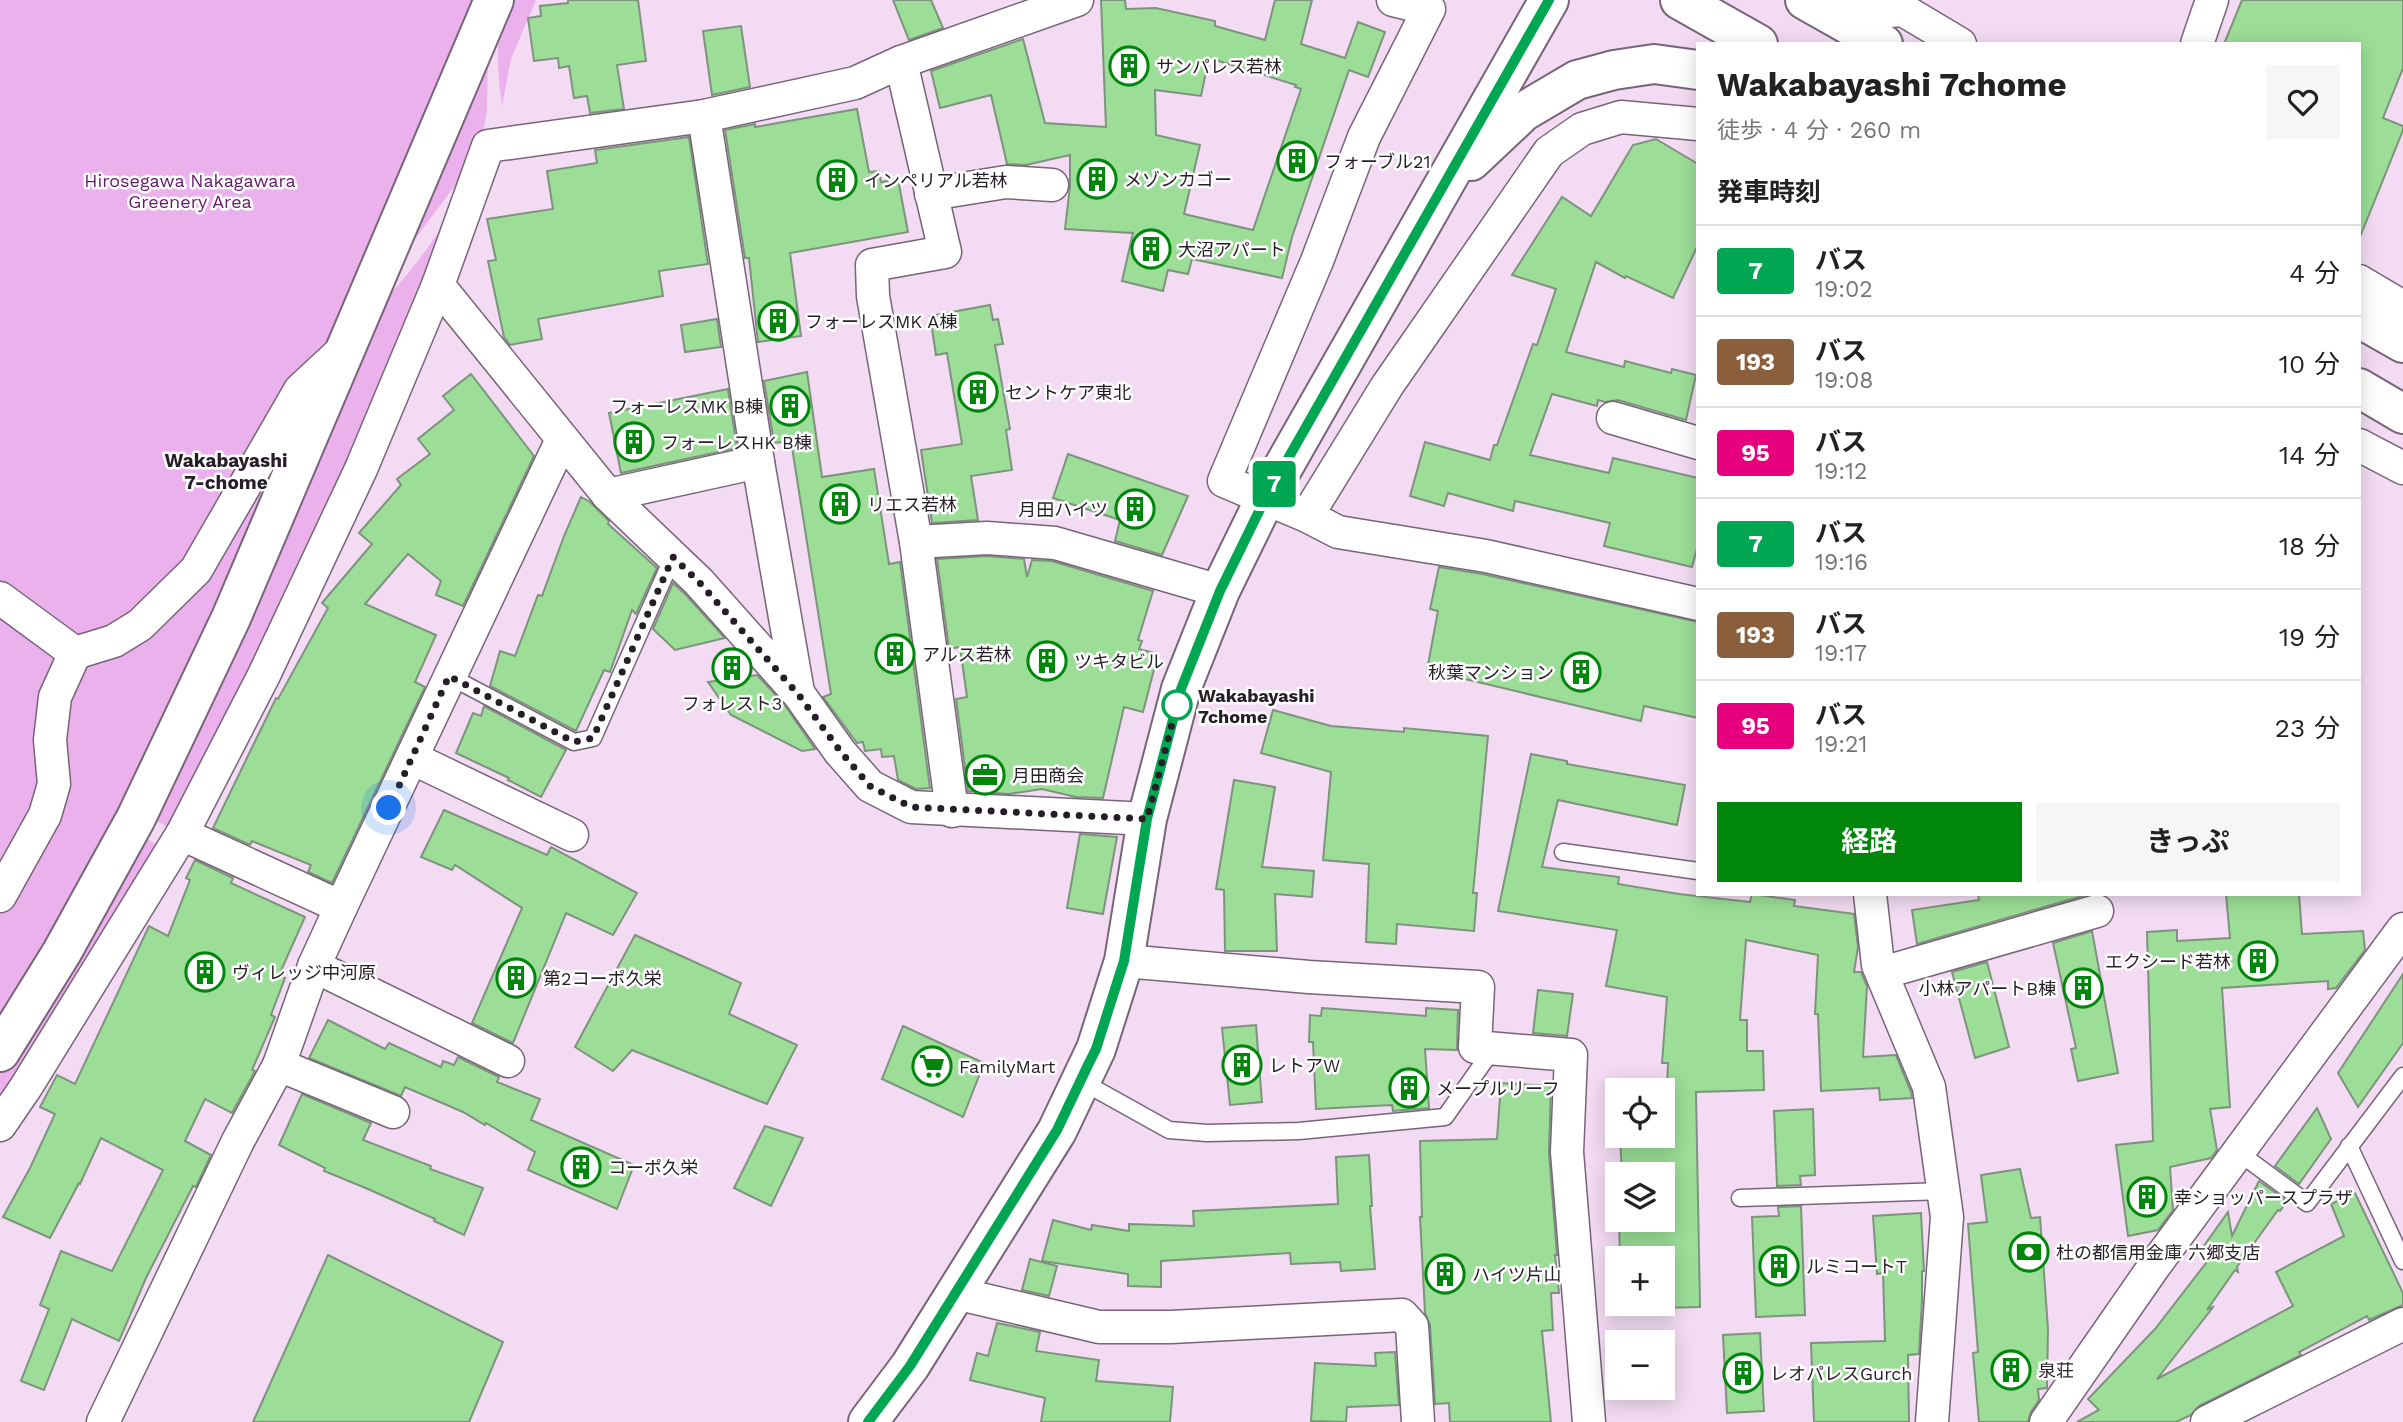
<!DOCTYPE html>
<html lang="ja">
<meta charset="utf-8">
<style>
:root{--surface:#fff;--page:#f6f6f6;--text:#222;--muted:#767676;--line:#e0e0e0;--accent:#00860a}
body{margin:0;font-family:"Work Sans","Noto Sans JP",sans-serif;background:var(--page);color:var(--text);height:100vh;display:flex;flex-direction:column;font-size:26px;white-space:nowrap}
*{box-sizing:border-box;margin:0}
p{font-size:23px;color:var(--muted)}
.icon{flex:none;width:38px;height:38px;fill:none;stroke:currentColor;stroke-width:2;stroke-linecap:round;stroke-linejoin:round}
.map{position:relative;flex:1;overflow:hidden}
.details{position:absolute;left:1696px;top:42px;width:665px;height:854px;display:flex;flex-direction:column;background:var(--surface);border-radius:0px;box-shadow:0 4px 18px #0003}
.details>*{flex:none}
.badge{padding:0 14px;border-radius:5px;font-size:24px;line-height:46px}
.buttons{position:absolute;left:1605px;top:1078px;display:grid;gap:14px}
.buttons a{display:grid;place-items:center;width:70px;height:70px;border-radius:0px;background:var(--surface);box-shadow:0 4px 18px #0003;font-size:35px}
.you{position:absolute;width:35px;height:35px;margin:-18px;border:5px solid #fff;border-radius:50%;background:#1a73e8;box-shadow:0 0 0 10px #1a73e833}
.map>.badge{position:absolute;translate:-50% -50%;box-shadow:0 0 0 4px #fff}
h2{padding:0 21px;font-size:26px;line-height:63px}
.round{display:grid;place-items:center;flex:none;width:74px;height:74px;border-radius:0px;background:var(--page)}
.headline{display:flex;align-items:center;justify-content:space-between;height:119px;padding:0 21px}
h1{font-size:33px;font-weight:700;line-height:52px}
.button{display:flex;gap:14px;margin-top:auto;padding:14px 21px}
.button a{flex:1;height:80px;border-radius:0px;background:var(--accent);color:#fff;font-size:28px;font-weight:700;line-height:80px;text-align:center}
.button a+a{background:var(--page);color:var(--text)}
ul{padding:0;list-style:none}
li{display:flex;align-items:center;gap:21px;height:91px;padding:0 21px;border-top:2px solid var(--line)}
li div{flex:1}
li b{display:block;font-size:26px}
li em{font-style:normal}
li .badge{min-width:77px;font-weight:700;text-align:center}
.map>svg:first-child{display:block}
</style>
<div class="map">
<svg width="2403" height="1422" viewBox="0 0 2403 1422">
<rect width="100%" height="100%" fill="#f3dcf3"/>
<g fill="#ebb1ed">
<polygon points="0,0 480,0 336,336 127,805 0,1026"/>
<path d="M508,0H536L511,59L502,106C497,67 494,37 508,0Z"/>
<polygon points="488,38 487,111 481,143 468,168 389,274"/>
<path d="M457,202L384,393L174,830L151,818L379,306C410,274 435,240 457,202Z"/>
<polygon points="141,835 162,848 0,1118 0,1070"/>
</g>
<g fill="#9cde98" stroke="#7e937d" stroke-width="2" fill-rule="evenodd">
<polygon points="568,0 638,0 646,61 617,65 624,109 590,113 587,96 574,98 569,66 559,68 558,58 534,61 528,18 541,16 540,6 568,3"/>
<polygon points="893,0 931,0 943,28 909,40"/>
<path d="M1101,0H1125L1126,9L1156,8L1215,21V26L1265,40L1275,0H1312L1301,44L1345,58L1358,22L1385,32L1368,77L1349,70L1292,237L1282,278L1192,259L1188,274L1168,270L1163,291L1122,281L1133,233L1065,229L1070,186V155L1026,165L1007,164L991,95L940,108L931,71L1023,39L1045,123L1106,127ZM1209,58L1296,85L1295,87L1301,89L1253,230L1184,214L1200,145L1156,135L1155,90L1201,96Z"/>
<polygon points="2242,0 2403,0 2403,68 2383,118 2403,126 2403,130 2360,237 2359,44 2224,44"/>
<polygon points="741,26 750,87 712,95 703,31"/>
<polygon points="857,109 869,172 879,171 881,182 898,179 908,232 790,253 801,336 758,342 749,258 745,258 725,130 755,124 755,127"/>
<polygon points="689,137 708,264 659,271 663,296 538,319 542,339 510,345 504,337 488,261 496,260 487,219 553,209 547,171 597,163 595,150"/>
<polygon points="1656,139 1698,164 1698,245 1673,298 1626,276 1625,278 1596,262 1566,352 1624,367 1625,361 1671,373 1672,369 1696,375 1686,420 1618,400 1605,402 1598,400 1597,406 1552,394 1530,455 1609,473 1613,458 1698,478 1698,545 1692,567 1604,546 1610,523 1515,501 1513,511 1448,493 1444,506 1410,496 1425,442 1490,460 1494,445 1497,445 1533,344 1537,345 1556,289 1512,275 1562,197 1591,216 1633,145"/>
<polygon points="990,305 993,320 998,319 1003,344 995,345 1010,429 1006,430 1012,470 971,476 978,520 932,523 921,450 962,444 947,353 936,355 930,316"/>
<polygon points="717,319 721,347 685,352 681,325"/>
<polygon points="807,372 822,477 874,469 889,564 900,562 930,788 916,789 898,780 894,756 882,757 881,749 865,751 863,742 857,743 823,697 831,694 791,441 774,443 764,381"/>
<polygon points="471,374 534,456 463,606 436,595 441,581 408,554 365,604 436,635 415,682 425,687 332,883 308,872 311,865 252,841 250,845 213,828 276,698 278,699 328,608 322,603 372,544 359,533 401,485 397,479 430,454 418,439 454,410 443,396"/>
<polygon points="728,389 737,448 621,473 609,413"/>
<polygon points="1068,454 1188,496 1162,555 1115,541 1120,520 1053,498"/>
<polygon points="581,497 590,502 609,521 608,524 657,568 636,614 632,610 610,672 604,670 576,731 490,686 500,651 515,656 538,595 542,596 564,536"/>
<polygon points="987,556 1024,559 1027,577 1032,560 1052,561 1153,591 1138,640 1142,641 1139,649 1158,654 1143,712 1124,707 1103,798 1076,797 1042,789 1009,794 968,791 956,699 967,697 960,647 949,649 937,559"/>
<polygon points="1439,567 1482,574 1698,622 1698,718 1644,706 1641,721 1427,670 1438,611 1430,609"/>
<polygon points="673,583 686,595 725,638 675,650 653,629"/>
<polygon points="757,675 784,704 815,749 802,751 731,715 708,682"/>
<polygon points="484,706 566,750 541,797 508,780 509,778 456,753 473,713 481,716"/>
<polygon points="1273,710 1331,726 1404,732 1404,728 1488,736 1473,893 1477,893 1474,931 1397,924 1396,944 1366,942 1369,864 1323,860 1331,772 1261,753"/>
<polygon points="1531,754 1567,761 1567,764 1685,785 1677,825 1558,800 1542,867 1619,877 1618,884 1679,894 1750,902 1752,894 1795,900 1794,906 1854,914 1858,947 1854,972 1861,972 1867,986 1863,1057 1896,1055 1911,1092 1912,1098 1880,1100 1879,1088 1821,1091 1818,1014 1815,1014 1818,955 1746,940 1740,1020 1747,1020 1747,1051 1763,1051 1764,1090 1696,1092 1700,1307 1622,1309 1622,1304 1662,1304 1662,1258 1620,1258 1619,1220 1662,1220 1662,1174 1622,1174 1620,1136 1665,1136 1668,1063 1662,1063 1667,997 1606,986 1617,930 1498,911"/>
<polygon points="1234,780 1275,787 1262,867 1314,871 1312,897 1275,894 1277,951 1225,951 1224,890 1216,889"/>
<polygon points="444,810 547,855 551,847 637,893 613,935 566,913 513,1043 472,1023 522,908 455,865 452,870 421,857"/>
<polygon points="1080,834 1117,837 1103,914 1067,908"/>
<polygon points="195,860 233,878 231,883 305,917 279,975 285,978 271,1015 275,1017 252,1070 255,1071 232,1113 205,1099 185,1141 211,1155 196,1187 193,1186 146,1278 119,1341 72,1319 44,1390 21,1381 49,1309 40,1305 61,1251 112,1271 163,1170 101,1138 80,1184 79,1183 50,1238 3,1217 30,1168 55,1114 40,1107 57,1075 75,1084 149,926 168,936 190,880 186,878"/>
<polygon points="1978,894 2086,894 2086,895 1917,944 1912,910 1979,900"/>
<polygon points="2226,894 2299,894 2302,934 2363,931 2365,950 2336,988 2328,989 2328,981 2222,988 2230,1107 2210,1109 2217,1150 2211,1158 2170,1167 2173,1210 2158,1230 2128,1236 2116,1145 2153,1141 2147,932 2177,930 2177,941 2230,938"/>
<polygon points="2092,931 2118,1073 2078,1081 2071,1049 2076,1048 2053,943"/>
<polygon points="635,935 741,983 729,1014 797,1045 767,1104 632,1050 613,1071 575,1047"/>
<polygon points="1987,962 2009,1047 1975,1058 1952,972"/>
<polygon points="2403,974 2403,1043 2358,1107 2338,1073"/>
<polygon points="1538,990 1573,994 1567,1036 1533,1033"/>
<polygon points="1322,1008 1426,1016 1426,1008 1458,1010 1457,1050 1425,1049 1429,1108 1393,1111 1392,1105 1316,1109 1313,1042 1309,1042 1310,1015 1321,1016"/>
<polygon points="328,1020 385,1049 389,1043 441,1067 443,1061 454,1065 458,1057 499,1077 497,1082 540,1099 531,1120 634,1165 617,1209 528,1170 535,1152 486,1123 485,1125 463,1112 405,1087 401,1096 309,1058"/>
<polygon points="1256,1025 1262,1102 1230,1105 1222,1028"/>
<polygon points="903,1026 984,1063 963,1117 882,1079"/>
<polygon points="1501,1083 1551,1086 1549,1153 1557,1255 1555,1255 1559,1293 1551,1293 1553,1330 1542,1331 1551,1422 1450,1422 1449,1403 1435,1404 1430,1325 1425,1313 1420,1217 1422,1217 1420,1141 1497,1139"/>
<polygon points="302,1094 371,1123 363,1140 431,1166 430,1169 483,1188 464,1235 434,1221 435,1219 368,1189 324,1171 325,1168 279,1145"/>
<polygon points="2317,1108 2331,1139 2299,1184 2275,1166"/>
<polygon points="1813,1109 1815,1175 1800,1176 1801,1185 1777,1186 1774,1111"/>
<polygon points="765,1126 803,1138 771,1206 734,1188"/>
<polygon points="1369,1155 1372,1206 1370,1206 1375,1269 1341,1271 1340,1262 1291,1264 1290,1253 1161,1261 1161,1287 1128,1286 1128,1274 1042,1261 1053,1220 1091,1230 1092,1225 1129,1231 1129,1224 1194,1226 1193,1211 1338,1204 1336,1157"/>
<polygon points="2020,1169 2031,1218 2040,1217 2048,1329 2047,1388 2038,1389 2039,1400 2031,1412 2028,1422 1979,1422 1973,1353 1978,1352 1968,1224 1987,1222 1981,1175"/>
<polygon points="2259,1181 2287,1201 2280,1211 2278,1210 2237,1267 2238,1272 2235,1270 2207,1310 2214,1306 2157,1379 2293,1306 2276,1272 2344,1236 2331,1204 2355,1193 2403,1293 2403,1305 2369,1320 2367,1316 2299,1352 2301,1355 2199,1406 2191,1415 2176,1422 2077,1422 2099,1410 2088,1399 2155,1329 2213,1254 2203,1247 2228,1212 2232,1236"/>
<polygon points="1801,1206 1805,1315 1756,1317 1752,1217 1779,1216 1778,1207"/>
<polygon points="1921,1213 1924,1271 1922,1271 1922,1301 1919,1354 1908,1355 1909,1422 1814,1422 1811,1343 1885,1341 1883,1273 1877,1274 1873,1216"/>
<polygon points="328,1255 503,1342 469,1422 253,1422"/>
<polygon points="1030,1259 1057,1266 1049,1296 1022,1290"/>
<polygon points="997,1323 1040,1332 1036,1351 1099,1360 1096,1381 1173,1387 1170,1422 1041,1422 1045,1398 970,1380 977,1353 988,1356"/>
<polygon points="1760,1333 1764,1411 1727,1413 1723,1335"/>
<polygon points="1395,1352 1399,1405 1347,1407 1346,1422 1311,1421 1315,1363 1376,1366 1375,1353"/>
</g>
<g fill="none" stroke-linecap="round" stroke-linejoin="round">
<g stroke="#786479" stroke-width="19">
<g id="lane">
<polyline points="449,676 574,742 593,738 673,557"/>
<polyline points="1563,852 1698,871"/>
<polyline points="1081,1081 1169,1130 1207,1133 1299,1131 1445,1117 1493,1049"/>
<polyline points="2349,1146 2403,1261"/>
<polyline points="2238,1152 2307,1203 2403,1076"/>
<polyline points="1740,1198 1943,1191"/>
</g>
</g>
<g stroke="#786479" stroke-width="35">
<g id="street">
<polyline points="1393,0 1429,9 1364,137 1317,261 1224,481 1307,516 1387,386 1549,152 1582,129 1621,117 1698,124"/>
<polyline points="1833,15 1903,10 1960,44"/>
<polyline points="2197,44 2212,0"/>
<polyline points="901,62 945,252 872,265 873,296 916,542 952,811"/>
<polyline points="704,116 758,462 798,692"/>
<polyline points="931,194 1006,182 1052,185"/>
<polyline points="2359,281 2403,307"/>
<polyline points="438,285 608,495 699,582 798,693 840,752 870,786 911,807 1147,819"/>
<polyline points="1613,418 1698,443"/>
<polyline points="2359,445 2403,468"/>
<polyline points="608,495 758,462"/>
<polyline points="1307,516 1338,532 1486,556 1698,604"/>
<polyline points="916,542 987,538 1055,543 1220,591"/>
<polyline points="0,598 75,653 55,697 50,740 54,784 45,815 0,896"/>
<polyline points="75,653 114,641 140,625 196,570 300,390 342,351"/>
<polyline points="412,758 572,835"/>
<polyline points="182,834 341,907"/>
<polyline points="1870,894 1878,965 1929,1087 1947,1217 1932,1422"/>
<polyline points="1124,961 1309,977 1478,987 1475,1047 1571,1055 1567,1152 1589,1422"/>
<polyline points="314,966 508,1061"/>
<polyline points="1882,973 2097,911"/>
<polyline points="279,1065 393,1112"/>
<polyline points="0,1125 26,1087 182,834 264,675 361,469 438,285 488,146 704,116 855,83 901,62 1077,0"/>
<polyline points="955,1293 1099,1327 1171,1327 1402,1315 1412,1326 1418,1422"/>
<polyline points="103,1422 238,1141 279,1065 314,966 341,907 557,450 566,444"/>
<polyline points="2046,1422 2155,1265 2403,929"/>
<polyline points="2207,1422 2403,1324"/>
</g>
</g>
<g stroke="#786479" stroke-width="42">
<polyline id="secondary" points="0,1052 62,952 136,818 231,618 494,0"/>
</g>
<g stroke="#786479" stroke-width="42">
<g id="primary">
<polyline points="1471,161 1523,112 1577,80 1614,70 1654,64 1698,70"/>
<polyline points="868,1422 910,1366 1057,1131 1096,1049 1124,961 1147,819 1181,689 1220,591 1265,499 1549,0"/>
</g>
</g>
<g stroke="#786479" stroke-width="42">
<g id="highway">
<polyline points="1680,0 1758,44"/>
<polyline points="1805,0 1883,44"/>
<polyline points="2359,318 2403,343"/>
<polyline points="2359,388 2403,414"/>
</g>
</g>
<use href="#lane" stroke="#fff" stroke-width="16"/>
<use href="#street" stroke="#fff" stroke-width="32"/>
<use href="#secondary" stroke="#fff" stroke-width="38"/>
<use href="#primary" stroke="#fff" stroke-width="38"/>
<use href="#highway" stroke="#fff" stroke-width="38"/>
</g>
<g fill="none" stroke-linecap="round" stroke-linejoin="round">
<g stroke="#fff" stroke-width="16">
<polyline id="line" points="868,1422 910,1366 1057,1130 1088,1065 1096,1049 1124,961 1147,819 1181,689 1220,591 1265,499 1549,0"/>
</g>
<use href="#line" stroke="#00a651" stroke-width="10"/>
<polyline stroke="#261e26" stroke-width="7" stroke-dasharray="0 12.6" points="389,808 449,676 574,742 593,738 673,557 699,582 798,694 841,752 870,786 911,807 1147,819 1177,705"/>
</g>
<defs>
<g id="building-ring" transform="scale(2.0125)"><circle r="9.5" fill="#fff" stroke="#00860a" stroke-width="1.5"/><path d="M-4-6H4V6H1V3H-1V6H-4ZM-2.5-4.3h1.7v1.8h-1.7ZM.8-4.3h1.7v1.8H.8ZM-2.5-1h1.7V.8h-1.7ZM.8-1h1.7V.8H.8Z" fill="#00860a"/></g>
<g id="office-ring" transform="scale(2.0125)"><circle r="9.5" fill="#fff" stroke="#00860a" stroke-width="1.5"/><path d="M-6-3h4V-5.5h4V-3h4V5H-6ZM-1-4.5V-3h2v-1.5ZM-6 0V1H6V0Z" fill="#00860a"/></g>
<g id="supermarket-ring" transform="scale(2.0125)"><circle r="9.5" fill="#fff" stroke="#00860a" stroke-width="1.5"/><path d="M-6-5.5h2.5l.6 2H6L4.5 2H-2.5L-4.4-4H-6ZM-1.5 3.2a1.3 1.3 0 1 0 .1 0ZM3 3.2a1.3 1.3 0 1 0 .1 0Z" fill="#00860a"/></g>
<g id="bank-ring" transform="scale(2.0125)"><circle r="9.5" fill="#fff" stroke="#00860a" stroke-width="1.5"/><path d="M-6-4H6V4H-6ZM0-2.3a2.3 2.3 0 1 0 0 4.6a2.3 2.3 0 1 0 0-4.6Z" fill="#00860a"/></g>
</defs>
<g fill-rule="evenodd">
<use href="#building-ring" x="1129" y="66"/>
<use href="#building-ring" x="1297" y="161"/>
<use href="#building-ring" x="1097" y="179"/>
<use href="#building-ring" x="837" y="180"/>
<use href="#building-ring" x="1151" y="249"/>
<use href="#building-ring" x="778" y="321"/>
<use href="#building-ring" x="978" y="392"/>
<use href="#building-ring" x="790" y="406"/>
<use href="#building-ring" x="634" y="442"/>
<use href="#building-ring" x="840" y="504"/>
<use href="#building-ring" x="1135" y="509"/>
<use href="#building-ring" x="895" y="654"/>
<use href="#building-ring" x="1047" y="661"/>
<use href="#building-ring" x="732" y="668"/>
<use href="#building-ring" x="1581" y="672"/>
<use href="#office-ring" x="985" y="775"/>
<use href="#building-ring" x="2258" y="961"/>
<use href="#building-ring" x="205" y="972"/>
<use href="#building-ring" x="516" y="978"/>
<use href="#building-ring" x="2083" y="988"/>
<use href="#building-ring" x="1242" y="1065"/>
<use href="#supermarket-ring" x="932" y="1066"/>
<use href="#building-ring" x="1409" y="1088"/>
<use href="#building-ring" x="581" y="1167"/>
<use href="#building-ring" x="2147" y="1197"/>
<use href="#bank-ring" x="2029" y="1252"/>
<use href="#building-ring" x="1779" y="1266"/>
<use href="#building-ring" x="1445" y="1274"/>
<use href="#building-ring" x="2011" y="1370"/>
<use href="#building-ring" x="1743" y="1373"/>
</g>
<circle fill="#fff" stroke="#00a651" stroke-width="3.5" cx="1177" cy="705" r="14"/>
<g text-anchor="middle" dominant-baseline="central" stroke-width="5" stroke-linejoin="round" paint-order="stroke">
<g font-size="18" fill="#261e26" stroke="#fff" text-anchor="start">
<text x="1156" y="66">サンパレス若林</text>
<text x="1324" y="161">フォーブル21</text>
<text x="1124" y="179">メゾンカゴー</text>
<text x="864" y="180">インペリアル若林</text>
<text x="1178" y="249">大沼アパート</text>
<text x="805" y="321">フォーレスMK A棟</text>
<text x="1005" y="392">セントケア東北</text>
<text x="763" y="406" text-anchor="end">フォーレスMK B棟</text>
<text x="661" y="442">フォーレスHK B棟</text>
<text x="867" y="504">リエス若林</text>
<text x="1108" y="509" text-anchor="end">月田ハイツ</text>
<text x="922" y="654">アルス若林</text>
<text x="1074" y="661">ツキタビル</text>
<text x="1554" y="672" text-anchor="end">秋葉マンション</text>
<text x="732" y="703" text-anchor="middle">フォレスト3</text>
<text x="1012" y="775">月田商会</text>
<text x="2231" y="961" text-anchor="end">エクシード若林</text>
<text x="232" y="972">ヴィレッジ中河原</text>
<text x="543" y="978">第2コーポ久栄</text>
<text x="2056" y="988" text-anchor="end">小林アパートB棟</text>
<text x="1269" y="1065">レトアW</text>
<text x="959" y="1066">FamilyMart</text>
<text x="1436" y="1088">メープルリーフ</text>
<text x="608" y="1167">コーポ久栄</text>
<text x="2174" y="1197">幸ショッパースプラザ</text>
<text x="2056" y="1252">杜の都信用金庫 六郷支店</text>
<text x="1806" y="1266">ルミコートT</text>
<text x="1472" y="1274">ハイツ片山</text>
<text x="2038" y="1370">泉荘</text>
<text x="1770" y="1373">レオパレスGurch</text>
</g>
<g font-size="18" fill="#65186a" stroke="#fff">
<text x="190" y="180">Hirosegawa Nakagawara<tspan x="190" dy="21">Greenery Area</tspan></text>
</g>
<g font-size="18" font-weight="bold" fill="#261e26" stroke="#fff" text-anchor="start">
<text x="1198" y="695">Wakabayashi<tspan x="1198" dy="21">7chome</tspan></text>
</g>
<g font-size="19" font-weight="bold" fill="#261e26" stroke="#fff">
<text x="226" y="460">Wakabayashi<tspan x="226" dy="22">7-chome</tspan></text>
</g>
</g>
</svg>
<div class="buttons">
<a><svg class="icon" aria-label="locate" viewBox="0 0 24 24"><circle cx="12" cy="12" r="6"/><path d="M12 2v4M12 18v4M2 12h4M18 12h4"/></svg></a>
<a><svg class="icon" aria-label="layers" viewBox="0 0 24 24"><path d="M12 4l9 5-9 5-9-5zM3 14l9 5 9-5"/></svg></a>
<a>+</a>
<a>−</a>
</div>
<div class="you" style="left:389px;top:808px"></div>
<b class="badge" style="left:1274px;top:484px;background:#00a651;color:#fff">7</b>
<section class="details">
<div class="headline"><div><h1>Wakabayashi 7chome</h1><p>徒歩 · 4 分 · 260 m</p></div><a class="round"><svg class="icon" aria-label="heart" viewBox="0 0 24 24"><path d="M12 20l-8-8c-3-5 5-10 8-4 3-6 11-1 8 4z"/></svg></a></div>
<h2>発車時刻</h2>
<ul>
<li><span class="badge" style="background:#00a651;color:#fff">7</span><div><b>バス</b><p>19:02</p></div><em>4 分</em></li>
<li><span class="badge" style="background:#8b5e3c;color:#fff">193</span><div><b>バス</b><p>19:08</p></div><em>10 分</em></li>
<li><span class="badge" style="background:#e6007e;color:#fff">95</span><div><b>バス</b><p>19:12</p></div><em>14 分</em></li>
<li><span class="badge" style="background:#00a651;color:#fff">7</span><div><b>バス</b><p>19:16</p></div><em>18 分</em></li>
<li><span class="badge" style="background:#8b5e3c;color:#fff">193</span><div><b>バス</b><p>19:17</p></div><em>19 分</em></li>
<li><span class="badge" style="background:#e6007e;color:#fff">95</span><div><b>バス</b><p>19:21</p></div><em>23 分</em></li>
</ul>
<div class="button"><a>経路</a><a>きっぷ</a></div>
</section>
</div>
